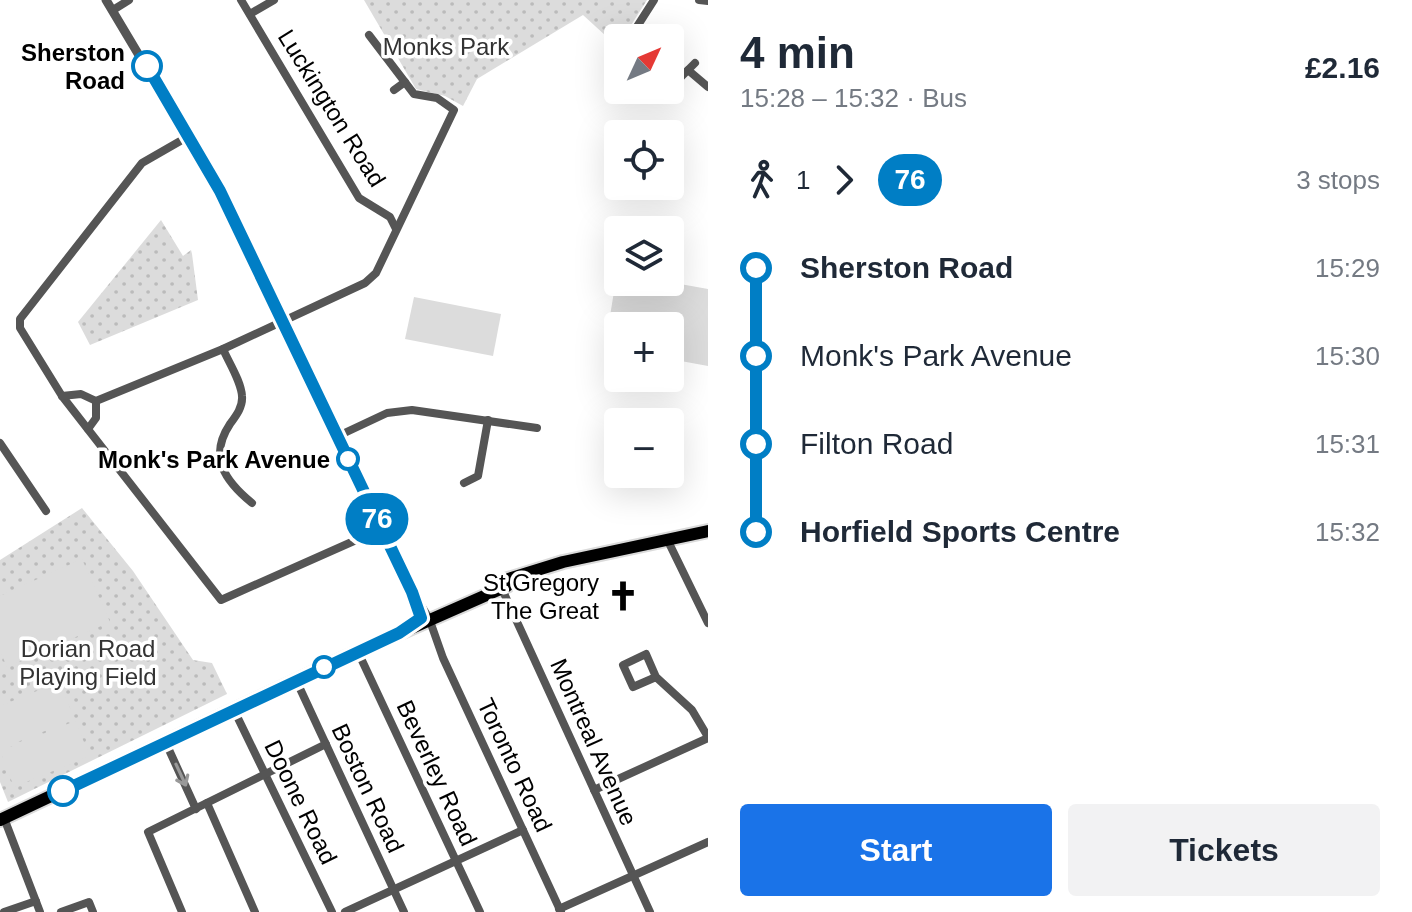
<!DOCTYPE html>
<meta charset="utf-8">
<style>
:root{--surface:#fff;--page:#f2f2f3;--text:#1f2937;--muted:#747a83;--accent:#1a73e8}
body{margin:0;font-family:Arial,sans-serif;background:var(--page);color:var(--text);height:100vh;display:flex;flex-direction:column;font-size:30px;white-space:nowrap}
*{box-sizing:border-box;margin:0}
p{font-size:26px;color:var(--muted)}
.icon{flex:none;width:44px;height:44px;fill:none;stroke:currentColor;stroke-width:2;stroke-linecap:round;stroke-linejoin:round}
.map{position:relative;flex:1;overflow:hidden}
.sheet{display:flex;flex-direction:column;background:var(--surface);width:704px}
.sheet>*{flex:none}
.badge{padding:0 16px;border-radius:26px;font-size:28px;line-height:52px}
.needle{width:52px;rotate:46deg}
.fabs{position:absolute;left:604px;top:24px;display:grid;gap:16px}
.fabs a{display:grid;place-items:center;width:80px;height:80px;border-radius:8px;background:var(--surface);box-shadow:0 8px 32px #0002;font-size:40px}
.map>.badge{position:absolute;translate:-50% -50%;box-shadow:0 0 0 4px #fff}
.legs{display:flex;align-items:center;gap:12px;height:88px;padding:0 32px;font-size:26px}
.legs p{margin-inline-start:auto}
.head{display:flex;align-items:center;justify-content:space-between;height:136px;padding:0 32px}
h1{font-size:44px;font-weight:700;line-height:60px}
.action{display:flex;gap:16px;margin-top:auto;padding:16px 32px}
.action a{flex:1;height:92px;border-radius:8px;background:var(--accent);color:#fff;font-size:32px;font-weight:700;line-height:92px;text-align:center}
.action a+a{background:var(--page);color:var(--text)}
ul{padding:0 32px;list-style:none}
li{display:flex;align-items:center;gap:28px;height:88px;font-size:30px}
li i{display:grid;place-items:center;width:12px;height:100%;margin:0 10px;background:currentColor}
li i::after{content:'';width:20px;height:20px;margin:-10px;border:6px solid;border-radius:50%;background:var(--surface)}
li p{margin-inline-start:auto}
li:first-child i{background:linear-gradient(#0000 50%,currentColor 0)}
li:last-child i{background:linear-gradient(currentColor 50%,#0000 0)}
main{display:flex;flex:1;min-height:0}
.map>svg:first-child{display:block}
</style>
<main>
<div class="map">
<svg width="708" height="912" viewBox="0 0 708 912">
<defs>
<pattern id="green-dots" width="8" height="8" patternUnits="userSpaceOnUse" patternTransform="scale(2)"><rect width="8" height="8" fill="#dcdcdc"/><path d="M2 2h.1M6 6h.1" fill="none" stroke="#bbb" stroke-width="1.8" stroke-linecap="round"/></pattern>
</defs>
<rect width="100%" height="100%" fill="#fff"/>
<g fill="url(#green-dots)">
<polygon points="364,0 647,0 623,38 618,38 618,47 583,15 477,79 463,106 445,96 416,89"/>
<polygon points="161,220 183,256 191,250 192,254 198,300 90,345 78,322"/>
<polygon points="82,508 133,571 193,660 212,663 227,694 8,802 0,782 0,560"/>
</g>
<g fill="#dcdcdc">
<polygon points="617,273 618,282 669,282 708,289 708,366 670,359 670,326 618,326 618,349 605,347"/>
<polygon points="414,297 501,314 493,356 405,339"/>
<polygon points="82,559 110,622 7,667 0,651 0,596"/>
<polygon points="59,682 75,719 0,749 0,706"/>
<polygon points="75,721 90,756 14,787 0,751"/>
</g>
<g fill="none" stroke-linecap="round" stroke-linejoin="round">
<g stroke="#dbdbdb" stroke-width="16">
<g id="primary">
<polyline points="505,580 563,562 708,531"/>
<polyline points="0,820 346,657 507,586 511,580"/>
</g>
</g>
<g stroke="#555" stroke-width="8">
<polyline points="241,0 359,198 390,217 396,229"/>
<polyline points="699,0 708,1"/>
<polyline points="113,10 129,0"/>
<polyline points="250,14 274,0"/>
<polyline points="631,36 654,0"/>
<polyline points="688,70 708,87"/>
<polyline points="680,78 695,63"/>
<polyline points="394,90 405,82"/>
<polyline points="189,136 142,163 20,319 20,328 62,396 221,600 381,529"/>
<path d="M223,349C229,363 241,381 242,396C243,407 236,416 230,424C208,457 225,481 252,503"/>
<polyline points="62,396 81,394 96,401 96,418 88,429"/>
<polyline points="96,401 223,349 365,283 376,273 454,110 437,98 414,94 369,35"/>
<polyline points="338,436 387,413 412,410 537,428"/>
<polyline points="0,443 46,511"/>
<polyline points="464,483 478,476 488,420"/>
<polyline points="668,541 708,623"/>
<polyline points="502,589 650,912"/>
<polyline points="430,621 443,658 561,912"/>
<polyline points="358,652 480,912"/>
<polyline points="656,677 633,687 623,665 646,654 656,677 692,710 708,737"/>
<polyline points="296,680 404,912"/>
<polyline points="234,710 332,912"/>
<polyline points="165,741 196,809"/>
<polyline points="594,790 708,738"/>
<polyline points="207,803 255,912"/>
<polyline points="4,818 40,912"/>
<polyline points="559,909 708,842"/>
<polyline points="4,912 36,901"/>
<polyline points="61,912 89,902 93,912"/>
<polyline points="182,912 148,832 326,744"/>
<polyline points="345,912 523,830"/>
</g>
<g stroke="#555" stroke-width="9">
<polyline points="106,0 220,191 409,586 430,621"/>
<polyline points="412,592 423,624"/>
</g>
<use href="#primary" stroke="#000" stroke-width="12"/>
</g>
<defs><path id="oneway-shaft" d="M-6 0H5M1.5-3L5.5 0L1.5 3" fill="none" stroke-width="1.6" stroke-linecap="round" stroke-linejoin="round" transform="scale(2)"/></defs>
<use stroke="#999" href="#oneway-shaft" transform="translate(181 775) rotate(65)"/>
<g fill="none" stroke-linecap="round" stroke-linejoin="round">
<g stroke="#fff" stroke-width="18">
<polyline id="line-1" points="63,791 399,633 421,618 412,592 220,191 147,66"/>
</g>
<use href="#line-1" stroke="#007ec5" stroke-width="12"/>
</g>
<defs>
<g id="church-bare" transform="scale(2.4)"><path d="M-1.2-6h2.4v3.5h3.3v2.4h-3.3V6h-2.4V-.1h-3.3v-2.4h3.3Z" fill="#000" stroke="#fff" stroke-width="2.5" paint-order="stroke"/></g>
</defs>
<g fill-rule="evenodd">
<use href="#church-bare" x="623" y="596"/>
</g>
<g fill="#fff" stroke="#007ec5" stroke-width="4">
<circle cx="147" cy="66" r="14"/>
<circle cx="348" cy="459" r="10"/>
<circle cx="324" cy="667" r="10"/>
<circle cx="63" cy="791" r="14"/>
</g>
<g text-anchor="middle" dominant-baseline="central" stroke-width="7" stroke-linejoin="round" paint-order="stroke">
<g font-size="24" fill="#333" stroke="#fff">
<text x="446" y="46">Monks Park</text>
<text x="88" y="648">Dorian Road<tspan x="88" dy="28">Playing Field</tspan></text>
</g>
<g font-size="24" font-weight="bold" fill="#000" stroke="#fff" text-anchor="end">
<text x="125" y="52">Sherston<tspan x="125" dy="28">Road</tspan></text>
<text x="330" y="459">Monk's Park Avenue</text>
</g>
<g font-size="24" fill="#000" stroke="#fff">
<text transform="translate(332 108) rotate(58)">Luckington Road</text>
<text transform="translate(594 742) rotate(66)">Montreal Avenue</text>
<text transform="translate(515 765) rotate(65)">Toronto Road</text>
<text transform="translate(437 773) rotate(65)">Beverley Road</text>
<text transform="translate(368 788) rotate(65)">Boston Road</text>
<text transform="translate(301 802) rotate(64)">Doone Road</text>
</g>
<g font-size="24" fill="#000" stroke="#fff" text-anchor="end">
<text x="599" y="582">St Gregory<tspan x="599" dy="28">The Great</tspan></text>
</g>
</g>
</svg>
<div class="fabs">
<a><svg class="needle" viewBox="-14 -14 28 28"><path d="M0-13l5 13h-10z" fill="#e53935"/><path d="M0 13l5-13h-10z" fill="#747a83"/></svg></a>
<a><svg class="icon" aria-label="locate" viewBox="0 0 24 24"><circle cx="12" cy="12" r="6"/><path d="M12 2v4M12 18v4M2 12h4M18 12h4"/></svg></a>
<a><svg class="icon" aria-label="layers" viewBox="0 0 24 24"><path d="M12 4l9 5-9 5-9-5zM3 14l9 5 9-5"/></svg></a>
<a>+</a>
<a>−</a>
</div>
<b class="badge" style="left:377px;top:519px;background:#007ec5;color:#fff">76</b>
</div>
<section class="sheet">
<div class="head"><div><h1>4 min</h1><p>15:28 – 15:32 · Bus</p></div><b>£2.16</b></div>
<div class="legs"><svg class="icon" aria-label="walk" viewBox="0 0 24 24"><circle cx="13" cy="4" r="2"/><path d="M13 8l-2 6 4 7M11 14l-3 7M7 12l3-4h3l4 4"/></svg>1<svg class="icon" aria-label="forward" viewBox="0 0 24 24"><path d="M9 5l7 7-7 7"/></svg><b class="badge" style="background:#007ec5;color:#fff">76</b><p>3 stops</p></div>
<ul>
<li><i style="color:#007ec5"></i><b>Sherston Road</b><p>15:29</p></li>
<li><i style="color:#007ec5"></i><span>Monk's Park Avenue</span><p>15:30</p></li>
<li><i style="color:#007ec5"></i><span>Filton Road</span><p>15:31</p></li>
<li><i style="color:#007ec5"></i><b>Horfield Sports Centre</b><p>15:32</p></li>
</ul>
<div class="action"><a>Start</a><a>Tickets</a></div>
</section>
</main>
